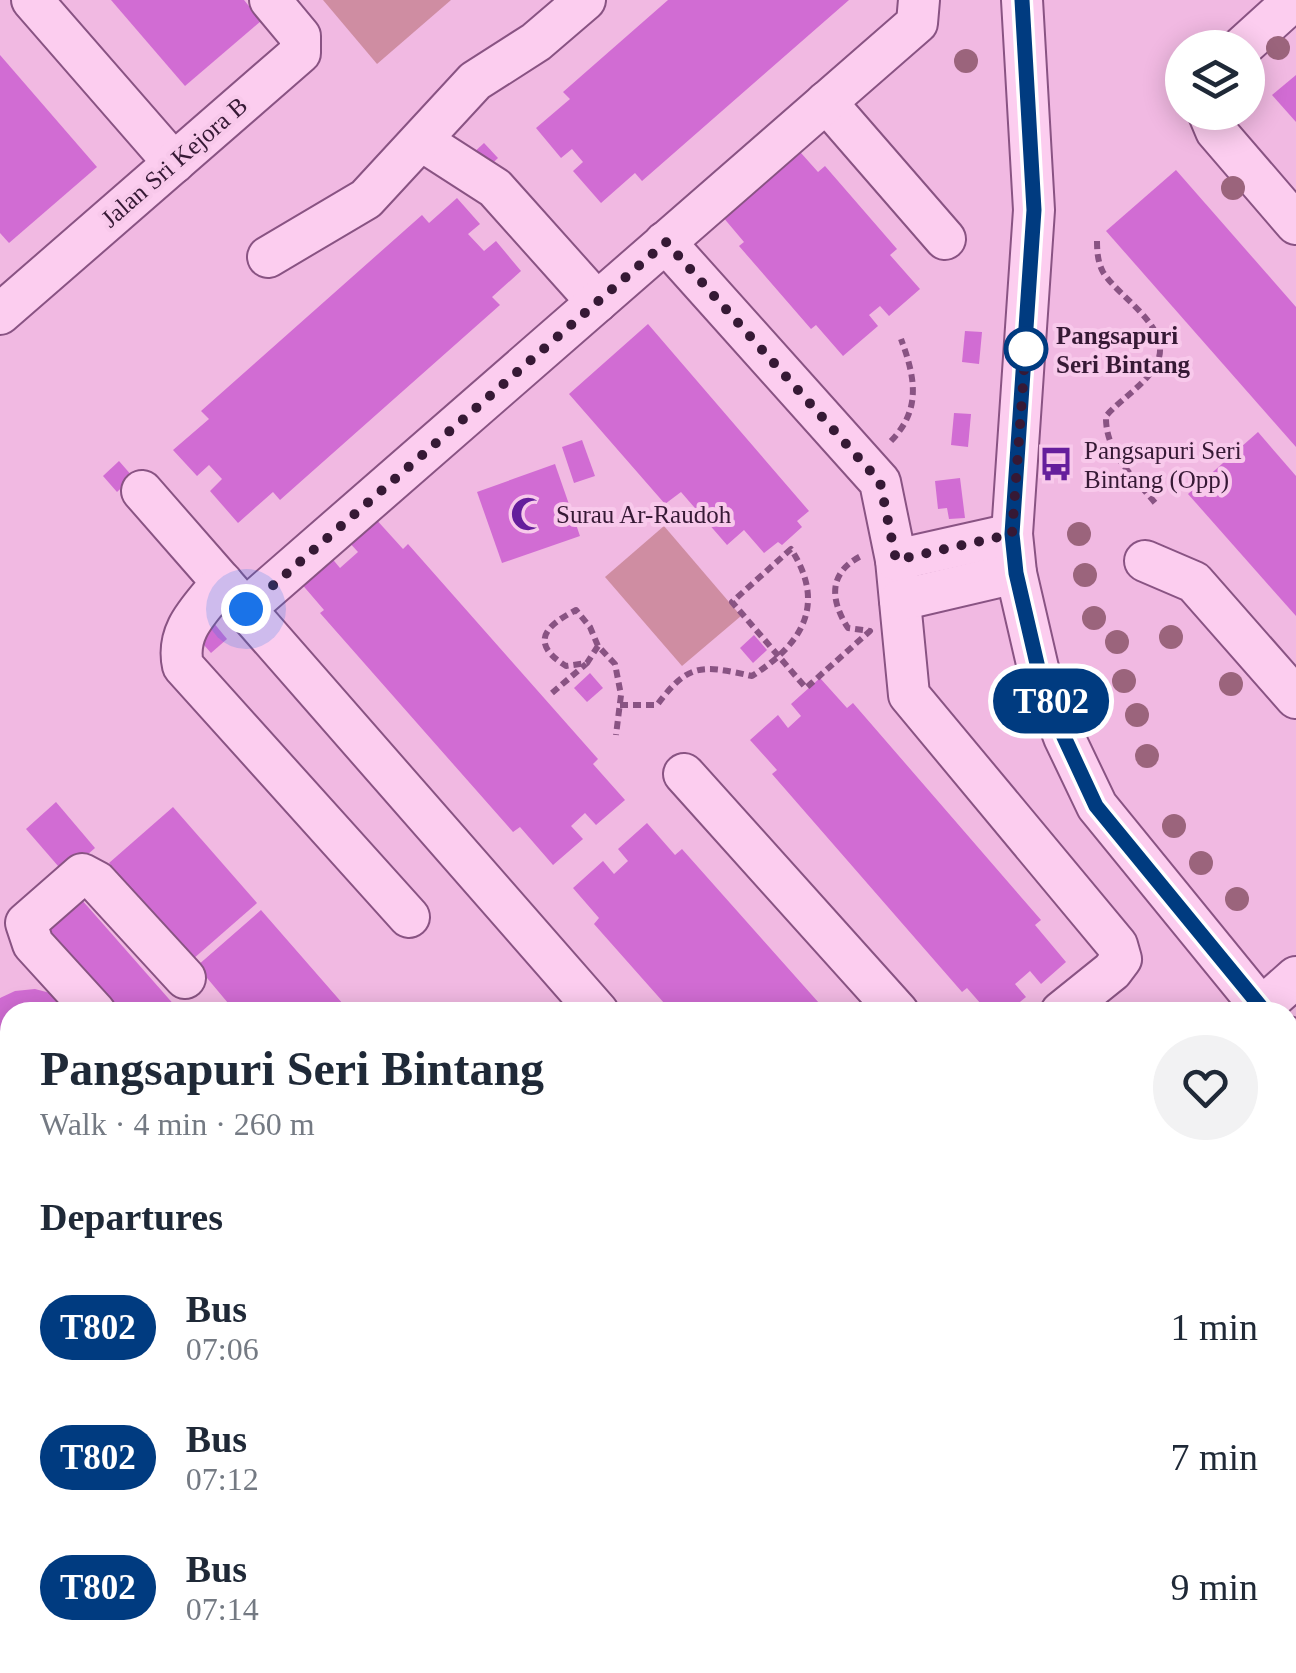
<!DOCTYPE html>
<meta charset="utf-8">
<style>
:root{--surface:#fff;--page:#f2f2f3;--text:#1f2937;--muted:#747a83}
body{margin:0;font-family:Georgia,serif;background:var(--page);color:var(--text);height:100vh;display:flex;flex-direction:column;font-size:38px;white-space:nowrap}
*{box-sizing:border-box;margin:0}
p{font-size:32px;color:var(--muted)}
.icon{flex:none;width:55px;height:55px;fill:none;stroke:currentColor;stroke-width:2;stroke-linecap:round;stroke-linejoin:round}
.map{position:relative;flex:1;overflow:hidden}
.details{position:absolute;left:0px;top:1002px;width:1298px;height:672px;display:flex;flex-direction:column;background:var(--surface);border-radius:30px 30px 0 0;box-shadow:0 5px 25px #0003}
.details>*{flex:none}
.badge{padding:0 20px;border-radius:32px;font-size:35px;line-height:65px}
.tools{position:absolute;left:1165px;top:30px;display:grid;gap:20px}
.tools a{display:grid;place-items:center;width:100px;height:100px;border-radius:50%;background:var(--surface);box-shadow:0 5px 25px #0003;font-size:50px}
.you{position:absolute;width:50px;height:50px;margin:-25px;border:8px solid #fff;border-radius:50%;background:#1a73e8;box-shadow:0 0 0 15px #1a73e833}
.map>.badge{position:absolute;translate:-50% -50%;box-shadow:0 0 0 5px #fff}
h2{padding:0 40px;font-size:38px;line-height:90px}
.round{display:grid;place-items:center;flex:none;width:105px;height:105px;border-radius:52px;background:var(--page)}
.summary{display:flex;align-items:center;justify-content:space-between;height:170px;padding:0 40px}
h1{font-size:48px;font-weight:600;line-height:75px}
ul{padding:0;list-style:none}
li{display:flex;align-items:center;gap:30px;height:130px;padding:0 40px}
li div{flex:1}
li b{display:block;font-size:38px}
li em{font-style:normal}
li .badge{min-width:110px;font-weight:700;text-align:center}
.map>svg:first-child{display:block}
</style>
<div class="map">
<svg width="1296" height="1673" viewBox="0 0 1296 1673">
<rect width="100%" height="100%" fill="#f1b9e2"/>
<g fill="#cf8da2">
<polygon points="323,0 451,0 377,64"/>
<polygon points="664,526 741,616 682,666 605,577"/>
</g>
<polygon fill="#b7c19e" stroke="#828f66" stroke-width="2.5" points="10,1223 10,1426 0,1414 0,1232"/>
<g fill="#d16cd3">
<polygon points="111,0 244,0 261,21 185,86"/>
<polygon points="668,0 849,0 642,181 635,173 601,203 573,171 583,162 572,149 561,158 536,128 570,99 563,92"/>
<polygon points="0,55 97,167 9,243 0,233"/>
<polygon points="1296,75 1296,122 1272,95"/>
<polygon points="484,143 498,158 483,172 469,157"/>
<polygon points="793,144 818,172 825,166 897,249 890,255 920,289 889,316 880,306 869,315 878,326 843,356 816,325 811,329 739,246 744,242 717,210 754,178 761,187 771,178 764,170"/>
<polygon points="1176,170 1296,307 1296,447 1106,231"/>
<polygon points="457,198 480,224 468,234 484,251 496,241 521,271 492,297 500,305 280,500 273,492 238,523 210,491 222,479 209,465 197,476 173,450 209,419 201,411 422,215 429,223"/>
<polygon points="648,324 809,511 797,521 802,527 782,545 778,542 764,553 744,530 727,545 681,492 665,504 569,394"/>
<polygon points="965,331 982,332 979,364 962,362"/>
<polygon points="954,413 971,414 968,447 951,445"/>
<polygon points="1258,432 1296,476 1296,616 1188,494"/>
<polygon points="582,440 595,476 574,483 562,447"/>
<polygon points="119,461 133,477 117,492 103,476"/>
<polygon points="555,464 580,536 502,563 477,492"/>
<polygon points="960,478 965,518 949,519 947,508 938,509 935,481"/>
<polygon points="374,517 403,549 408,544 598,759 593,764 625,800 596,825 585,813 571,826 583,839 553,865 520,827 513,832 320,613 324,610 300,582 330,556 340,568 358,552 348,541"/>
<polygon points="213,622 227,639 211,653 197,637"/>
<polygon points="754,635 767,650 753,663 740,648"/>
<polygon points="590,673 603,688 587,702 574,688"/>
<polygon points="820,678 847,708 853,703 1041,920 1035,925 1066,962 1041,984 1030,971 1015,984 1026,997 1008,1012 988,1012 967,988 962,992 772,774 777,770 750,740 778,715 788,728 801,716 791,704"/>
<polygon points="56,802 95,848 65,874 26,829"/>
<polygon points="173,807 257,903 193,959 109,863"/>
<polygon points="647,823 675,855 682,849 827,1012 672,1012 594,924 599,918 573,888 603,861 614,874 628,861 618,849"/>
<polygon points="81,899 176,1007 170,1012 111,1012 42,934"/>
<polygon points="261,910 350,1012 218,1012 228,1003 197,966"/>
<polygon points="35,989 54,994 77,1012 10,1012 10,1105 0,1101 0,998 15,991"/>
<polygon points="1296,1175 1296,1268 1288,1258 1288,1183"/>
<polygon points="1288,1432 1296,1442 1296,1565 1288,1555"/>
<polygon points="10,1504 10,1585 0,1594 0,1513"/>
<polygon points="1288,1600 1296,1609 1296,1673 1244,1673 1237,1665 1288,1665"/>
<polygon points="53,1665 129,1665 128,1673 53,1673"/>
<polygon points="170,1665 335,1665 342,1673 177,1673"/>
<polygon points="841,1665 948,1665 955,1673 848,1673"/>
<polygon points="981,1665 1089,1665 1095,1673 988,1673"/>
</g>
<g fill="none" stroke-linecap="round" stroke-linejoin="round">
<g stroke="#895383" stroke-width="44">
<g id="minor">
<polyline points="32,0 174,163"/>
<polyline points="1022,0 1034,210 1012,534 1016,573 1038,668 1064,737 1097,806 1265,1012"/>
<polyline points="1241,48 1294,0"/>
<polyline points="826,102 945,239"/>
<polyline points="1208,112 1216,131 1296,224"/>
<polyline points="422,141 495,188 597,302"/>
<polyline points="665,242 880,482 896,560 909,695 1117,945 1121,959 1112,971 1061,1012"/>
<polyline points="268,257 366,199 475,81 536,42 585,0"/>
<polyline points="0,314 300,53 300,36 270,0"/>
<polyline points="142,491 598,1012"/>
<polyline points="896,560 1012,534"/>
<polyline points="1145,561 1194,582 1296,698"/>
<path d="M222,582C201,609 175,630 183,666L409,917"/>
<polyline points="900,600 1016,573"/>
<polyline points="245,609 917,23 919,0"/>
<polyline points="684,774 898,1012"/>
<polyline points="1261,1008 1296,977"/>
<polyline points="95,1012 33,944 26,923 82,874 97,882 185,978"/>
<polyline points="1288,1037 1296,1047"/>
<polyline points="0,1184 10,1175"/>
<polyline points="1288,1360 1296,1370"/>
<polyline points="0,1464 10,1475"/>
<polyline points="1288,1583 1296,1592"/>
<polyline points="0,1658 10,1650"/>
<polyline points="149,1665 156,1673"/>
<polyline points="354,1665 361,1673"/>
<polyline points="755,1665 762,1673"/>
<polyline points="961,1665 968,1673"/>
<polyline points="1142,1665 1149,1673"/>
<polyline points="403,1673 413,1665"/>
<polyline points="600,1673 609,1665"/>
</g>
</g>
<g stroke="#895383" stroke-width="6" stroke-dasharray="8 5" stroke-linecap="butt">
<path d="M1097,241C1097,252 1098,263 1103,272C1120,300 1182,332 1152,371C1140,388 1120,400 1106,416C1105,453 1134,477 1156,504"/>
<path d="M891,441C922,409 915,377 901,339"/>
<path d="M598,646L587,663L566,666C529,643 545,626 576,610L590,627L598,646L615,664L621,695L616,735"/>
<polyline points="552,693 586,664"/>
<path d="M620,705H657C689,662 702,665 752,676C802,644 827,605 791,549L732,602L806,688L870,631L848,628C830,600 828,573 861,556"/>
</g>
<use href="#minor" stroke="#fccdef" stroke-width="40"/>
</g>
<g fill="#9b647c">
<circle cx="1278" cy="48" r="12"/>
<circle cx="966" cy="61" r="12"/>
<circle cx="1233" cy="188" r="12"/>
<circle cx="1079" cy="534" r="12"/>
<circle cx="1085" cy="575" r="12"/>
<circle cx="1094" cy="618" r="12"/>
<circle cx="1171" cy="637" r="12"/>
<circle cx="1117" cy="642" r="12"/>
<circle cx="1124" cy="681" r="12"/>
<circle cx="1231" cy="684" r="12"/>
<circle cx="1137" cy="715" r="12"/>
<circle cx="1147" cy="756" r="12"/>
<circle cx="1174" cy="826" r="12"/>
<circle cx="1201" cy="863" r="12"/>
<circle cx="1237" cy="899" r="12"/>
</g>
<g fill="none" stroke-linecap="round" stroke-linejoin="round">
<g stroke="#fff" stroke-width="22">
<polyline id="line" points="1022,0 1034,210 1012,534 1016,573 1038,668 1064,737 1096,806 1265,1012"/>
</g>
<use href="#line" stroke="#003b80" stroke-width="15"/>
<polyline stroke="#361935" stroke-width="10" stroke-dasharray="0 18" points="246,609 666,242 880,482 896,560 1012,534 1027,330 1026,349"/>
</g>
<defs>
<g id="bus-bare" transform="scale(2.7)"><path d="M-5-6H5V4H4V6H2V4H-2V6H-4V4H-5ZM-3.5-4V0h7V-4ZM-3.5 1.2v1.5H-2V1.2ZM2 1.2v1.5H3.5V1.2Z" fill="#651e9c" stroke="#f8c9eb" stroke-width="2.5" paint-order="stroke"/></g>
<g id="mosque-bare" transform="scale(2.7)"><path d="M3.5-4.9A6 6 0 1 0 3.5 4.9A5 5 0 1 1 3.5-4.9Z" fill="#651e9c" stroke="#f8c9eb" stroke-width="2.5" paint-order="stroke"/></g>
</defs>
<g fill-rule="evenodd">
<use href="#bus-bare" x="1056" y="464"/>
<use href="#mosque-bare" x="528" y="514"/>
</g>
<circle fill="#fff" stroke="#003b80" stroke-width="5" cx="1026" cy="349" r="20"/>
<g text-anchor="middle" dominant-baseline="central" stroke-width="8" stroke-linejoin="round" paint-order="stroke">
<g font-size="25" fill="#361935" stroke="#f8c9eb">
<text transform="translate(174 162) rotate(-41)">Jalan Sri Kejora B</text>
</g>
<g font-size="25" font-weight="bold" fill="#361935" stroke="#f8c9eb" text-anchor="start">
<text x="1056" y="335">Pangsapuri<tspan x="1056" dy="29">Seri Bintang</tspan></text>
</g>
<g font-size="25" fill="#361935" stroke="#f8c9eb" text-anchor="start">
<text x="1084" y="450">Pangsapuri Seri<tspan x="1084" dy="29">Bintang (Opp)</tspan></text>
<text x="556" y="514">Surau Ar-Raudoh</text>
</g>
</g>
</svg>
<div class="tools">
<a><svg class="icon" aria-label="layers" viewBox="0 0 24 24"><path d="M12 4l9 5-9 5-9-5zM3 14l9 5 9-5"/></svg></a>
</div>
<div class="you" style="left:246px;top:609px"></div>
<b class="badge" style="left:1051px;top:701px;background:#003b80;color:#fff">T802</b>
<section class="details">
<div class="summary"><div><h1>Pangsapuri Seri Bintang</h1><p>Walk · 4 min · 260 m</p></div><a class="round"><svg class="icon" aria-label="heart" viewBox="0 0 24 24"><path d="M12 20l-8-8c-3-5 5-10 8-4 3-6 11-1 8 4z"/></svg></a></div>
<h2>Departures</h2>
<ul>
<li><span class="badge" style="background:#003b80;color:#fff">T802</span><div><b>Bus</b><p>07:06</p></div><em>1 min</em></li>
<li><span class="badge" style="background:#003b80;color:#fff">T802</span><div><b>Bus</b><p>07:12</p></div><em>7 min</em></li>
<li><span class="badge" style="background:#003b80;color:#fff">T802</span><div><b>Bus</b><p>07:14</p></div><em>9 min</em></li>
</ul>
</section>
</div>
